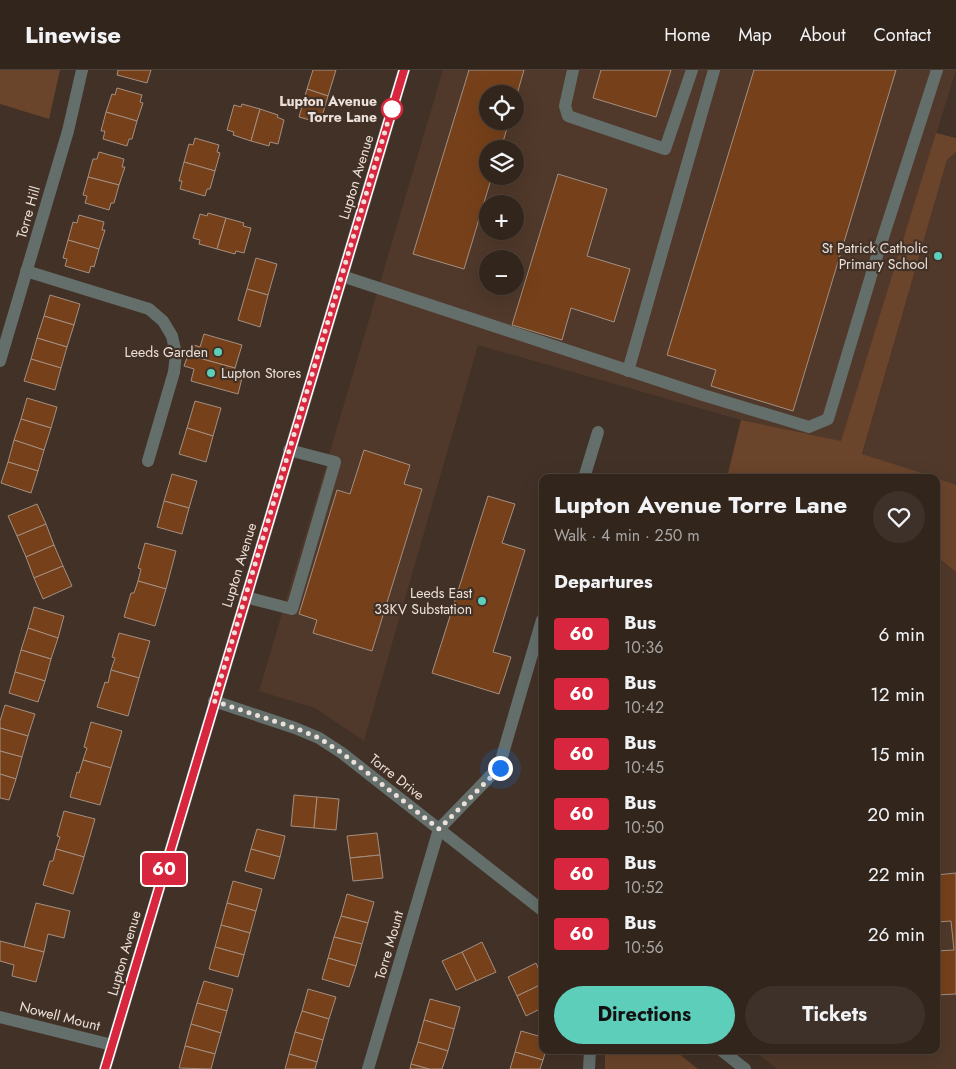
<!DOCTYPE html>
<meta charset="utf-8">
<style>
:root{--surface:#32251c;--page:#3d3129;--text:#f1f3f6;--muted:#a8a5a3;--line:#4d423b;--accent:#5cceba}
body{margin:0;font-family:Jost,sans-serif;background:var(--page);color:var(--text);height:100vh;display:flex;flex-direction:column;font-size:19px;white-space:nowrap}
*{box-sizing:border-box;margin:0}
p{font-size:16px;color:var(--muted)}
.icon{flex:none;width:28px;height:28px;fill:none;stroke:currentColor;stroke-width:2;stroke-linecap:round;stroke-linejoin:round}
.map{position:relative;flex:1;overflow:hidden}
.panel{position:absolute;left:539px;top:404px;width:401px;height:580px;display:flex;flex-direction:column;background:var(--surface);border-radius:10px;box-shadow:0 5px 20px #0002,0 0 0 1px var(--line)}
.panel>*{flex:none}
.badge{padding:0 10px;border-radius:4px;font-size:18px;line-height:32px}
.buttons{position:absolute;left:479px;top:15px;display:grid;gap:10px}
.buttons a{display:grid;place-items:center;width:45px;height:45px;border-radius:50%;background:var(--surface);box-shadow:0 5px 20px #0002,0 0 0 1px var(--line);font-size:25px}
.you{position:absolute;width:25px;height:25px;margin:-12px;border:4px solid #fff;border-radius:50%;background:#1a73e8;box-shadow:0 0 0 8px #1a73e833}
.map>.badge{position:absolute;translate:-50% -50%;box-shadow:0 0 0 2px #fff}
h2{padding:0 15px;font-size:19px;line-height:45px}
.round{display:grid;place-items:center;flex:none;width:52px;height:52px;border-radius:26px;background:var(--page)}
.overview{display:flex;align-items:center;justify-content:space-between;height:85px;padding:0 15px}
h1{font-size:24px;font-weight:700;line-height:38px}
.cta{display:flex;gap:10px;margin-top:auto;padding:10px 15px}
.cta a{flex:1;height:58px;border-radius:30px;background:var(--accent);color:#111;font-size:20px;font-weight:700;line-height:58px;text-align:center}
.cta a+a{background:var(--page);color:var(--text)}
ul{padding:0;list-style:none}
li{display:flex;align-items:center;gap:15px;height:60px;padding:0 15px}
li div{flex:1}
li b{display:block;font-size:19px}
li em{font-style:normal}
li .badge{min-width:55px;font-weight:700;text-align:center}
header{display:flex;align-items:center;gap:30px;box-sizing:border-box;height:70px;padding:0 25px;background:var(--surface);border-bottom:1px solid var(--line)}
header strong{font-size:24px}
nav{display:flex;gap:28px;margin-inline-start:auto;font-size:18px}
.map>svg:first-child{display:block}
</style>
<header>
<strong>Linewise</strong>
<nav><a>Home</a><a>Map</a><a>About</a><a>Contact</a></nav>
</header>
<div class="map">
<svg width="956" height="999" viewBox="0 0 956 999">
<rect width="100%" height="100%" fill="#423126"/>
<g fill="#50392a" fill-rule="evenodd">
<path d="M443,0H956L841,372L741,350L478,275L364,671L315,638L259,621ZM488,24H515V51H488ZM488,79H515V106H488ZM488,134H515V161H488ZM488,189H515V216H488Z"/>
<polygon points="956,82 956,415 862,385 947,90"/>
<polygon points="936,486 956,502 956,999 777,999 753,980 936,980"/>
</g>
<g fill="#6a442b">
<polygon points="0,0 60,0 49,49 0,34"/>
<polygon points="936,63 956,68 956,82 947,90 862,384 934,407 727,407 741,350 841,371"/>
<polygon points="936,408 956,415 956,502 936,486"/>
<polygon points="605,980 674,980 698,999 605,999"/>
</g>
<g fill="#76411a" stroke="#a38f82">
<polygon points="118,0 151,0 147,13 117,5"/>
<polygon points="313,0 336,0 328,26 307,19"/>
<polygon points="469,0 524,0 515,31 515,24 488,24 488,51 509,51 501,79 488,79 488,106 492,106 464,199 413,184"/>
<polygon points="601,0 671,0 656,47 593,28"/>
<polygon points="754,0 896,0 793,341 711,316 716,300 667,285"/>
<polygon points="117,18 142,25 140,32 143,33 137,51 106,42 112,24 115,25"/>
<polygon points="307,19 328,26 320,53 299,47"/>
<polygon points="242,34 260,39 251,71 233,65 234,62 227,60 234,35 241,37"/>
<polygon points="260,39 278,45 277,47 284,50 278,74 270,72 269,76 251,71"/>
<polygon points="106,42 137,51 132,69 129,69 127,76 103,69 105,61 101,61"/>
<polygon points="195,68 219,75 217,82 220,83 215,101 184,92 189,74 193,75"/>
<polygon points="99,82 124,89 122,97 125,97 119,115 88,107 93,89 97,89"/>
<polygon points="184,92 215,101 210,119 207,119 205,126 180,119 182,111 179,111"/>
<polygon points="558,104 607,119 587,186 630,199 614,252 571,238 562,270 512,255"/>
<polygon points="88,107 119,115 114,133 111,133 109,140 85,133 87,126 83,125"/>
<polygon points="208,143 226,148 217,179 199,174 200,170 193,168 200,144 207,146"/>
<polygon points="79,145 104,152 102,160 105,160 99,179 68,170 73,152 77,153"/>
<polygon points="226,148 244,153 243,156 251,158 244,183 236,181 235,184 217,179"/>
<polygon points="68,170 99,179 94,197 91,196 89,203 65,196 67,189 63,188"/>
<polygon points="256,188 277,194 268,225 247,219"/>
<polygon points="247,219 268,225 260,257 238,250"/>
<polygon points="50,225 80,234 74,255 44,246"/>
<polygon points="44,246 74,255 67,277 37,268"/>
<polygon points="204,264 242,275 235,298 188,285 191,274 200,277"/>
<polygon points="37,268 67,277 61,298 31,289"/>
<polygon points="188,285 235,298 234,301 243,304 238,324 191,311 194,299 184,296"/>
<polygon points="31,289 61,298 55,320 24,311"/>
<polygon points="27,328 57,337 51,358 21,349"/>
<polygon points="195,331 221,338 213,366 187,358"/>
<polygon points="21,349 51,358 44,380 14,370"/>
<polygon points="187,358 213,366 206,392 179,384"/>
<polygon points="14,370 44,380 38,401 8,392"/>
<polygon points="364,380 410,395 404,414 422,419 372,581 313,563 317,550 299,544 337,420 350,424"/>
<polygon points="8,392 38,401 31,423 1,413"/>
<polygon points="172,404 197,411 189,438 164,431"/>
<polygon points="488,426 515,434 502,473 525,480 493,582 511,587 499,624 432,603"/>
<polygon points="164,431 189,438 182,464 157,457"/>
<polygon points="37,434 46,454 17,466 8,446"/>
<polygon points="46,454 54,475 26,487 17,466"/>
<polygon points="145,473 176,481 166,519 138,511 141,499 138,498"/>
<polygon points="54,475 63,496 34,508 26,487"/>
<polygon points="63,496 72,516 43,529 34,508"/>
<polygon points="138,511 166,519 155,556 124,547 131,523 134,523"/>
<polygon points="34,537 64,546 58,568 28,558"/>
<polygon points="28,558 58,568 51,589 21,580"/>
<polygon points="119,563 150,571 139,608 111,600 115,588 112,587"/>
<polygon points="21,580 51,589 45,611 15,602"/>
<polygon points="111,600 139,608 128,646 97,637 105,612 108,613"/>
<polygon points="15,602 45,611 38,632 9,623"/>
<polygon points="5,635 35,644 28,666 0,658 0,651"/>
<polygon points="91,652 122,661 111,698 83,690 87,678 84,677"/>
<polygon points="0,658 28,666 22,687 0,681"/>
<polygon points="0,681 22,687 16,709 0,704"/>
<polygon points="83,690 111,698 100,735 70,727 77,702 79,703"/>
<polygon points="0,704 16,709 9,730 0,728"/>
<polygon points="294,725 317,727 314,758 291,756"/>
<polygon points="317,727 339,729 336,760 314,758"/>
<polygon points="64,741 95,749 84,787 56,779 60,767 57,766"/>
<polygon points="257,759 285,766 280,787 251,779"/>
<polygon points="377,763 380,785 350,788 347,766"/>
<polygon points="56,779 84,787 73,824 43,815 50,791 53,791"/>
<polygon points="251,779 280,787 274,809 245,801"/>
<polygon points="380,785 383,808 353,811 350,788"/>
<polygon points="956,803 956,924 936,925 936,881 954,880 951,851 936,852 936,805"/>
<polygon points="233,811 262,819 256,841 227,833"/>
<polygon points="347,824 374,832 368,853 341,846"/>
<polygon points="36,833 70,841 64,868 48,864 44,882 24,877"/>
<polygon points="227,833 256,841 250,863 221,855"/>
<polygon points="341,846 368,853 362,874 334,867"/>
<polygon points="221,855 250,863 244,885 215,877"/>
<polygon points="334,867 362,874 356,896 328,888"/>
<polygon points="0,871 44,882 36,912 12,906 14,895 0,891"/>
<polygon points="482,872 496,902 476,911 462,882"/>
<polygon points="215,877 244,885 238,907 209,899"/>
<polygon points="462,882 476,911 456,920 442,891"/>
<polygon points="328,888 356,896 349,917 322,909"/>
<polygon points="536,893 542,907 542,914 517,926 508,907"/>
<polygon points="204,911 233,919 227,941 197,933"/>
<polygon points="542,914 542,938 526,946 517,926"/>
<polygon points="308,919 336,927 329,949 302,941"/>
<polygon points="430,929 460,937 454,959 424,950"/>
<polygon points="197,933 227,941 221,963 191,954"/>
<polygon points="302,941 329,949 323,970 295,962"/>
<polygon points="424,950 454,959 448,981 418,972"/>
<polygon points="191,954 221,963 215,984 185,976"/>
<polygon points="521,961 542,967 542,980 546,980 543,990 515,982"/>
<polygon points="295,962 323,970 317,992 289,984"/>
<polygon points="418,972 448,981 442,999 429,999 411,994"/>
<polygon points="185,976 215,984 211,999 179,998"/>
<polygon points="515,982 543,990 540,999 510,999"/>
<polygon points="289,984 317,992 315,999 285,999"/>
<polygon points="411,994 429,999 410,999"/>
</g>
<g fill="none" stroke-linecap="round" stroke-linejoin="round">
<g stroke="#646f6c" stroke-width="12">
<polyline points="573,0 565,36 568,46 665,79 692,0"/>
<polyline points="26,201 149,239 163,251 172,266 176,284 174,302 148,391"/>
<polyline points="342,206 703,325 809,357 828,349 877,186 937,0"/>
<polyline points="628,301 714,0"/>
<polyline points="584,408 598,362"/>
<polyline points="245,527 292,539 335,392 289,380"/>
<polyline points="439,759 499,697 542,550"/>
</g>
<g stroke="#646f6c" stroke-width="12">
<polyline points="0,291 68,61 82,0"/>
<polyline points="214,631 295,658 319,668 342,683 542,840"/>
<polyline points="721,980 745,999"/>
<polyline points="368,999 439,759"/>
<polyline points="589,999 590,980"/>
</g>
<g stroke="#646f6c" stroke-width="12">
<polyline points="0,947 112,975"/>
<polyline points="105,999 404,0"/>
</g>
</g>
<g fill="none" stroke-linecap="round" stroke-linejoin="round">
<g stroke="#fff" stroke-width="11">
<polyline id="line" points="105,999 404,0"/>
</g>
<use href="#line" stroke="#d7263d" stroke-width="8"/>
<polyline stroke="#ece1da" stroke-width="5" stroke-dasharray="0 9" points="392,39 392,38 214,631 295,658 319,668 342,683 439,759 500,698"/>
</g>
<circle fill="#fff" stroke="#d7263d" stroke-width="2.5" cx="392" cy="39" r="10"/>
<g fill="#5cceba" stroke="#423126" stroke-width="2">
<circle cx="938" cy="186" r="5"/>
<circle cx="218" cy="282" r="5"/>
<circle cx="211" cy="303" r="5"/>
<circle cx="482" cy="531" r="5"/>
</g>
<g text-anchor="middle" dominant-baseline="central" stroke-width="4.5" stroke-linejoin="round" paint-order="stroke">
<g font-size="14" font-weight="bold" fill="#ece1da" stroke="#423126" text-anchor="end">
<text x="377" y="31">Lupton Avenue<tspan x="377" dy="16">Torre Lane</tspan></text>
</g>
<g font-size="14" fill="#ece1da" stroke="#423126">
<text transform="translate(356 107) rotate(-73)">Lupton Avenue</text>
<text transform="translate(28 142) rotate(-74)">Torre Hill</text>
<text transform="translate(239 495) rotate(-73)">Lupton Avenue</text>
<text transform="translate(397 707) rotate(38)">Torre Drive</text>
<text transform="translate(389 875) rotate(-74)">Torre Mount</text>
<text transform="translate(124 883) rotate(-74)">Lupton Avenue</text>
<text transform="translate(60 946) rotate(14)">Nowell Mount</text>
</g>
<g font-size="14" fill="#ece1da" stroke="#423126" text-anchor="end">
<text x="928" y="178">St Patrick Catholic<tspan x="928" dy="16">Primary School</tspan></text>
<text x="208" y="282">Leeds Garden</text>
<text x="221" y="303" text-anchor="start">Lupton Stores</text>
<text x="472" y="523">Leeds East<tspan x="472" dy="16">33KV Substation</tspan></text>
</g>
</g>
</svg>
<div class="buttons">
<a><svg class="icon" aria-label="locate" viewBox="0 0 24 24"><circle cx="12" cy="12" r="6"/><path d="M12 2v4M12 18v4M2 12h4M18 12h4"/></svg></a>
<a><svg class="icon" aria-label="layers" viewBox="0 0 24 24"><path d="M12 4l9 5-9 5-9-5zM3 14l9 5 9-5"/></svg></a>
<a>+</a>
<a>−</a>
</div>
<div class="you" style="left:500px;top:698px"></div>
<b class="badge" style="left:164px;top:799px;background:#d7263d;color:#fff">60</b>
<section class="panel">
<div class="overview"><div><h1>Lupton Avenue Torre Lane</h1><p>Walk · 4 min · 250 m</p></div><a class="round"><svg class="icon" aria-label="heart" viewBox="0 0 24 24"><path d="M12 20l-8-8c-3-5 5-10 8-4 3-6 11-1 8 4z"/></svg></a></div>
<h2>Departures</h2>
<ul>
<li><span class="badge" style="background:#d7263d;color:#fff">60</span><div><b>Bus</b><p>10:36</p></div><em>6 min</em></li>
<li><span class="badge" style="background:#d7263d;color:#fff">60</span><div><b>Bus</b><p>10:42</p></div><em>12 min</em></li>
<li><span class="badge" style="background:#d7263d;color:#fff">60</span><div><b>Bus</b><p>10:45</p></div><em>15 min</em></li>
<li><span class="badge" style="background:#d7263d;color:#fff">60</span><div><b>Bus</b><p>10:50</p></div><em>20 min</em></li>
<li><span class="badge" style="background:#d7263d;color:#fff">60</span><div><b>Bus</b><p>10:52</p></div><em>22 min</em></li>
<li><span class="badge" style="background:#d7263d;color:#fff">60</span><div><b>Bus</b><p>10:56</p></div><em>26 min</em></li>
</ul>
<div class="cta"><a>Directions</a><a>Tickets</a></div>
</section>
</div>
